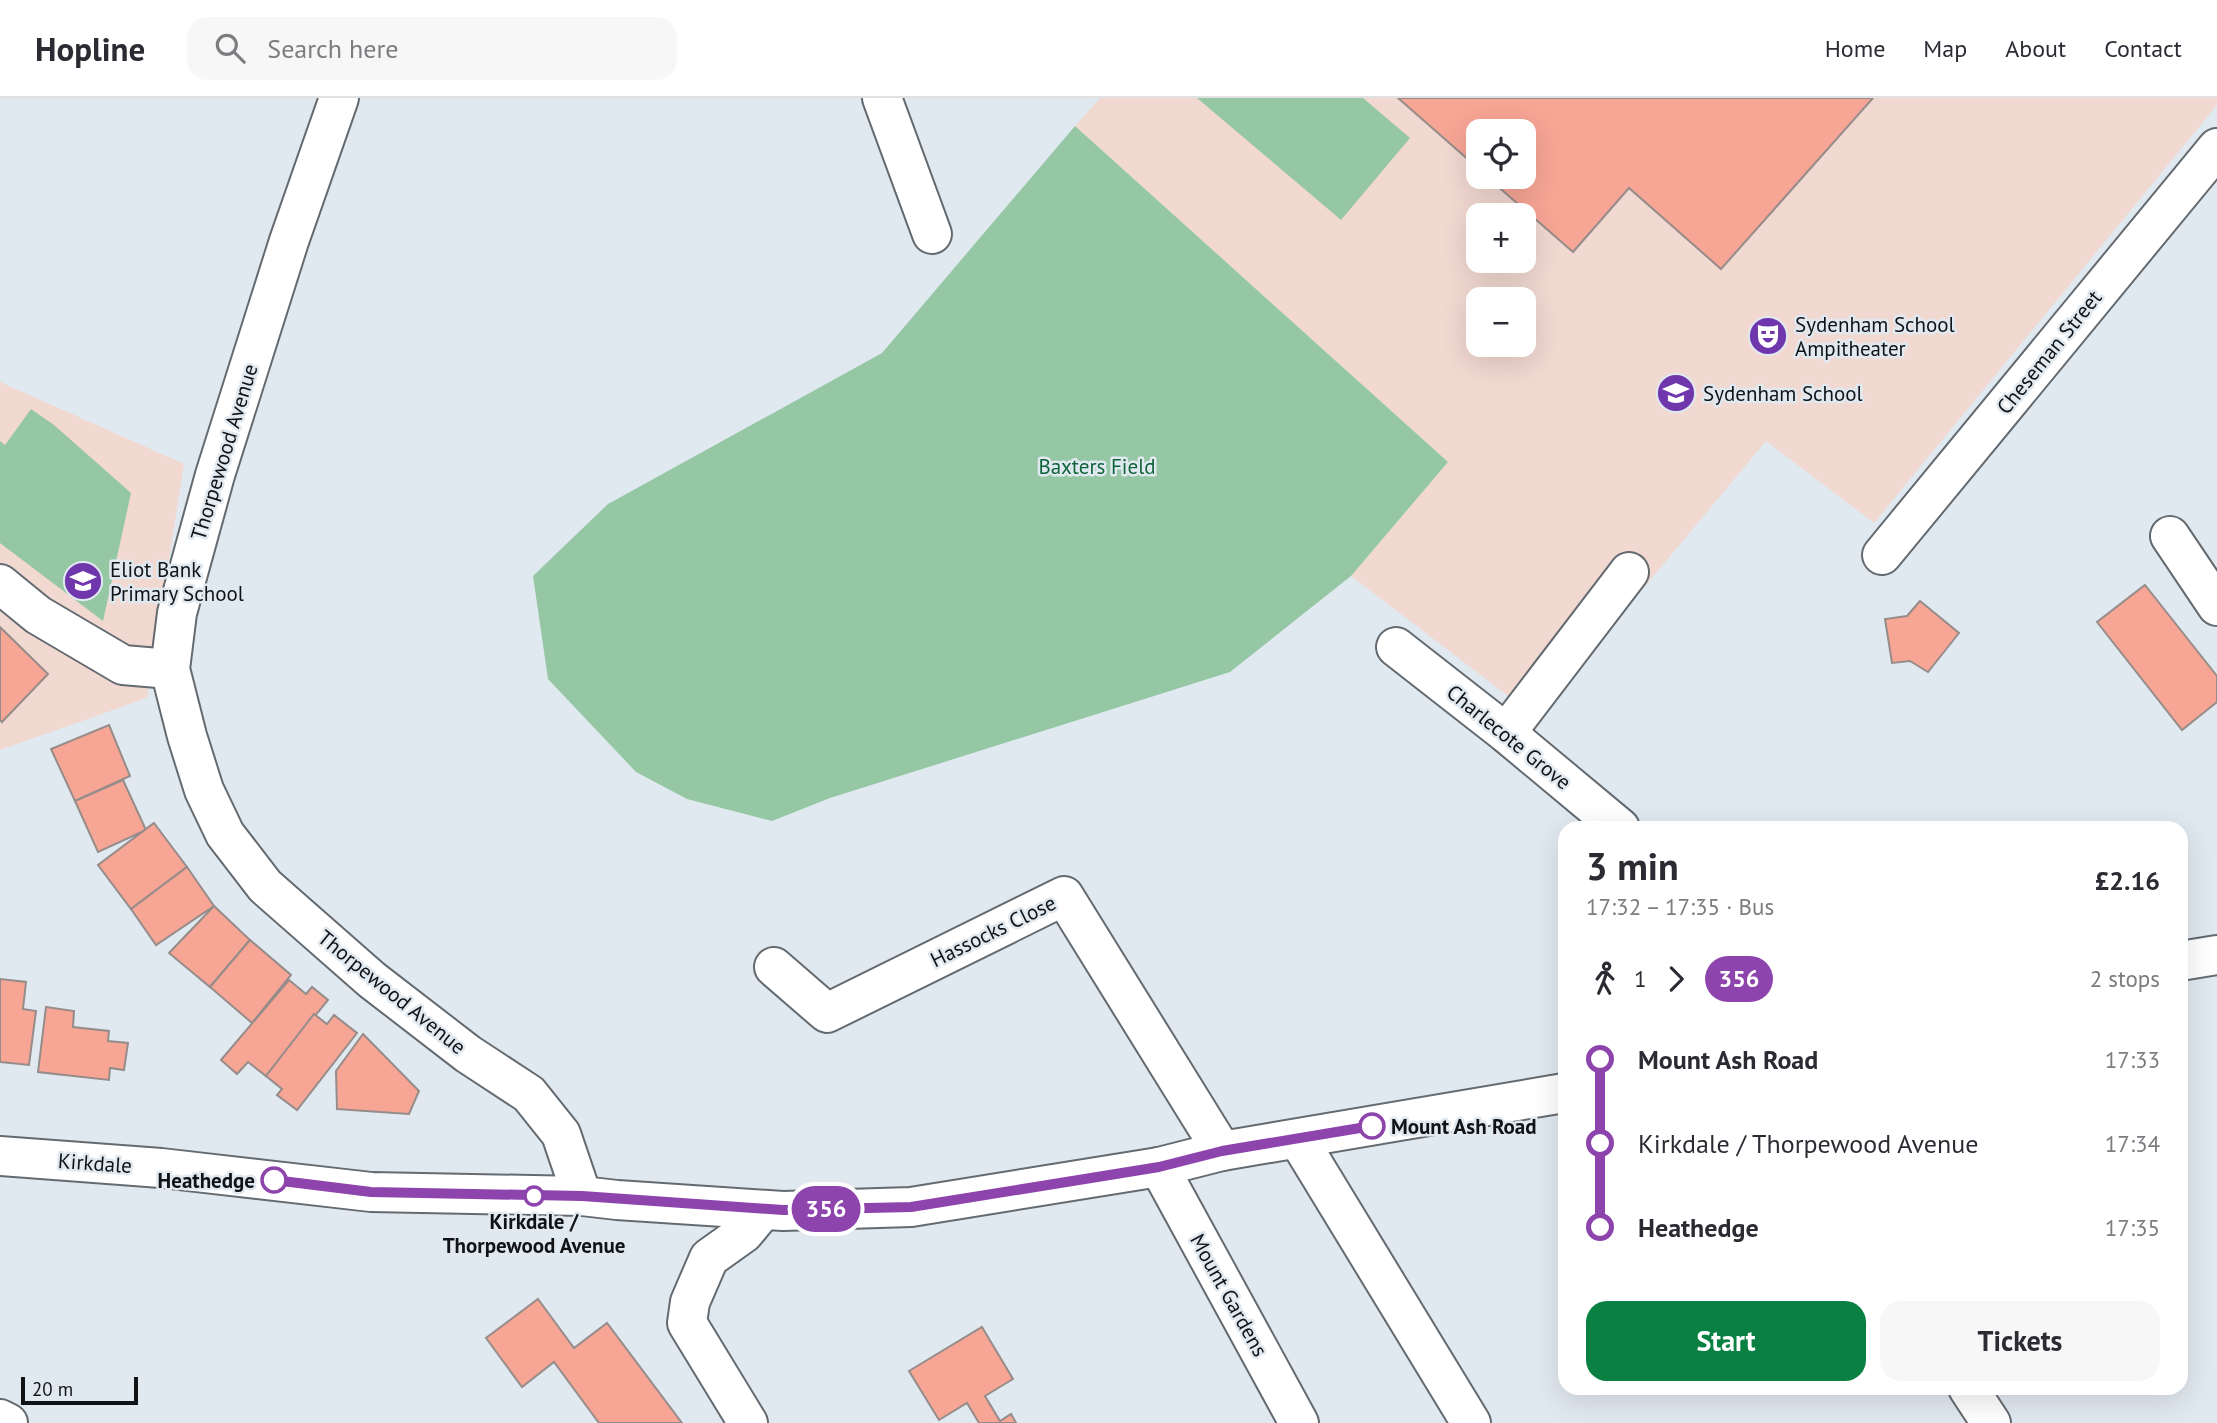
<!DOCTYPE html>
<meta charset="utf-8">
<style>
:root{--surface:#fff;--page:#f7f7f7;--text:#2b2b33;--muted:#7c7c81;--line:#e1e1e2;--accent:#0b8043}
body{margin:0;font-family:"PT Sans",sans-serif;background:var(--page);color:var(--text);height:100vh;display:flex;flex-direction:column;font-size:26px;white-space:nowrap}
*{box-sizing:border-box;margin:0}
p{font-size:23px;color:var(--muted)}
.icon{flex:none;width:38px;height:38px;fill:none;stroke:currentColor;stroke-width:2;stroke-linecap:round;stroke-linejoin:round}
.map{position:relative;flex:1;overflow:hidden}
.panel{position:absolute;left:1558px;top:723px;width:630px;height:574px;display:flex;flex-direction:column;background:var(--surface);border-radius:21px;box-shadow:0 7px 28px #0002}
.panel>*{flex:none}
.badge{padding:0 14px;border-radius:23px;font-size:24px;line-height:46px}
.buttons{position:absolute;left:1466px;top:21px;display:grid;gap:14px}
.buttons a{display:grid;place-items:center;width:70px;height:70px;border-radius:14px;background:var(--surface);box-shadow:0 7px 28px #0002;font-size:35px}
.scale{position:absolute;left:21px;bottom:18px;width:117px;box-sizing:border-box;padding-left:7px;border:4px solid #101315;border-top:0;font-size:19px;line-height:24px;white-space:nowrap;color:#101315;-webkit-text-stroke:5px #e1e9f0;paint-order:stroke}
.map>.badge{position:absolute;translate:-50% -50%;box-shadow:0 0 0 4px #fff}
.legs{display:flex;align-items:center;gap:10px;height:77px;padding:0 28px;font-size:23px}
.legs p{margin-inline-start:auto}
.head{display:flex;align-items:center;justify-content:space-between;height:119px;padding:0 28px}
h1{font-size:38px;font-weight:800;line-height:52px}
.action{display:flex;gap:14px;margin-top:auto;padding:14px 28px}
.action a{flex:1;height:80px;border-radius:21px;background:var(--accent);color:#fff;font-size:28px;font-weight:800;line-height:80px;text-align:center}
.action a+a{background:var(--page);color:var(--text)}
ul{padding:0 28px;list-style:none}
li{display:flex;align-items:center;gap:24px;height:84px;font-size:26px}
li i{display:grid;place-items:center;width:10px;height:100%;margin:0 9px;background:currentColor}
li i::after{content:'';width:18px;height:18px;margin:-9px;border:5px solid;border-radius:50%;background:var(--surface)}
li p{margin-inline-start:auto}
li:first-child i{background:linear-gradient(#0000 50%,currentColor 0)}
li:last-child i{background:linear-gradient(currentColor 50%,#0000 0)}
header{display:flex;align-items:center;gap:42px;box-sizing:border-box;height:98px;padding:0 35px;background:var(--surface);border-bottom:2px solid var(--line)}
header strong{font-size:33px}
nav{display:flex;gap:38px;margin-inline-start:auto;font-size:24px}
.search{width:490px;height:63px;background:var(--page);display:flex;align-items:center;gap:18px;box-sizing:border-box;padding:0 24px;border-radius:21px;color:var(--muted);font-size:26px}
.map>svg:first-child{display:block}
</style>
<header>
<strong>Hopline</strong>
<div class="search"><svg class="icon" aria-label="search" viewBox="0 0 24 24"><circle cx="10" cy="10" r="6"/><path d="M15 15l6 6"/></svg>Search here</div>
<nav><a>Home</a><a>Map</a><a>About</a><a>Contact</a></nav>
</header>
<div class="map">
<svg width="2217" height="1325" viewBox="0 0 2217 1325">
<rect width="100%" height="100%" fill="#e1e9f0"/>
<g fill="#f1d8d1" fill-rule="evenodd">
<path d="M1100,0H2217V7L1874,425L1766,343L1536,619L1351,478L1448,364L1075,28ZM1479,33H1524V79H1479ZM1479,117H1524V163H1479ZM1479,201H1524V247H1479Z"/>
<polygon points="0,284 184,366 147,600 0,652"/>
</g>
<g fill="#95c7a5">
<polygon points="1197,0 1363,0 1410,40 1341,122"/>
<polygon points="1075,28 1448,364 1351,478 1230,574 830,700 772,723 687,701 636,674 548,581 533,478 608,406 882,255"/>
<polygon points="31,311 54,327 131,395 103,523 0,445 0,343 5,347"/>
</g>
<g fill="#f7a595" stroke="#968c8a" stroke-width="2">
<polygon points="1398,0 1873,0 1721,171 1629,90 1573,154 1487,79 1524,79 1524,33 1479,33 1479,71"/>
<polygon points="2145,487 2217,578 2217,604 2182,632 2097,524"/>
<polygon points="1920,503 1959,535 1928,574 1910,563 1892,565 1885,521 1907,518"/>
<polygon points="0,529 48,576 2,624 0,622"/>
<polygon points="109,627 130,678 75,703 51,651"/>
<polygon points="123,682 146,732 98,754 75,703"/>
<polygon points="154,725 187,769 131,811 98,767"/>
<polygon points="187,769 214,808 156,847 131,811"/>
<polygon points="214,808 250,842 210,889 169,855"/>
<polygon points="250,842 291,877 252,925 210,889"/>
<polygon points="0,881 26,884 23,911 36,913 29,967 0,964"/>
<polygon points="289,882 306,896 312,889 328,902 266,978 248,964 237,976 221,962"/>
<polygon points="46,909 74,913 73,929 109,933 108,943 128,945 124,972 110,970 109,982 38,974"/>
<polygon points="314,916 327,926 334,917 357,935 297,1012 277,997 282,991 266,978"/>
<polygon points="363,936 419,993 409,1016 337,1011 336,973"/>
<polygon points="538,1201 574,1250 607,1225 682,1325 599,1325 554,1264 522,1289 486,1240"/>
<polygon points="982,1229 1013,1281 985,1298 1000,1323 1011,1316 1016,1325 979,1325 967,1305 939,1322 909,1273"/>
</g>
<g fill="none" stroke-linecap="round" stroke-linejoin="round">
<g stroke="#636a70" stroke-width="42">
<g id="minor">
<polyline points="339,0 289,143 215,377 177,515 170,571 187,638 204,692 225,736 265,788 372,882 468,956 529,996 561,1036 582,1098"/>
<polyline points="882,0 932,136"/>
<polyline points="2170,438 2217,508"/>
<polyline points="1882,457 2217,50"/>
<polyline points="0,486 38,517 123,567 170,571"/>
<polyline points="1396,549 1506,635 1620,730"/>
<polyline points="1506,635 1629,474"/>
<polyline points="2180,863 2217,857"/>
<polyline points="774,869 827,915 1064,798 1222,1053"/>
<polyline points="1298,1041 1471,1325"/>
<polyline points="0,1058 161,1070 371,1094 582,1098 617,1102 783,1113 911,1109 1159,1069 1222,1053 1564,995"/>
<polyline points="1159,1069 1299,1325"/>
<polyline points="1968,1290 1991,1325"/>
<polyline points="0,1321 8,1325"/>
<polyline points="748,1325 687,1225 690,1204 709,1160 744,1135 763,1112"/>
</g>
</g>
<use href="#minor" stroke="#fff" stroke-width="38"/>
</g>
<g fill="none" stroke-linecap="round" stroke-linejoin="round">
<g stroke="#fff" stroke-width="16">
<polyline id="line-1" points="274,1082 371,1094 582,1098 783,1112 911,1109 1159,1069 1222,1053 1372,1028"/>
</g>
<use href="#line-1" stroke="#8e44ad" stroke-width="10"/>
</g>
<defs>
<g id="theatre-disc" transform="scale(2.0125)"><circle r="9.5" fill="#7036ac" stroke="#e1e9f0"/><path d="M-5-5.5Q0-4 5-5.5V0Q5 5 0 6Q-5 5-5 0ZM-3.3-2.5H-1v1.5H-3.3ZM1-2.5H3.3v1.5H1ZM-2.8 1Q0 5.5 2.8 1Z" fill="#fff"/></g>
<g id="school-disc" transform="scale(2.0125)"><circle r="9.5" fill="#7036ac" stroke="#e1e9f0"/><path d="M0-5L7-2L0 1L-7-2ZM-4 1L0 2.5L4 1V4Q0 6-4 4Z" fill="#fff"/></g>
</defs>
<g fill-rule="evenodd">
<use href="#theatre-disc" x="1768" y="238"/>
<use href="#school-disc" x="1676" y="295"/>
<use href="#school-disc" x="83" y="483"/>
</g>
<g fill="#fff" stroke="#8e44ad" stroke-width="3.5">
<circle cx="1372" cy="1028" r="12"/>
<circle cx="274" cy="1082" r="12"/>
<circle cx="534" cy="1098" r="9"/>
</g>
<g text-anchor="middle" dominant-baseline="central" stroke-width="5" stroke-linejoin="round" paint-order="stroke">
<g font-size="21" fill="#101315" stroke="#e1e9f0" text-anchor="start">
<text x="1795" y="226">Sydenham School<tspan x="1795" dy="24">Ampitheater</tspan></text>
<text x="1703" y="295">Sydenham School</text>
<text x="110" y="471">Eliot Bank<tspan x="110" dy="24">Primary School</tspan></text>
</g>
<g font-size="21" fill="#101315" stroke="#e1e9f0">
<text transform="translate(2049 254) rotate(-51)">Cheseman Street</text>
<text transform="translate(224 354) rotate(-73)">Thorpewood Avenue</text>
<text transform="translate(1509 639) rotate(39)">Charlecote Grove</text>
<text transform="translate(993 833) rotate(-26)">Hassocks Close</text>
<text transform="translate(392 894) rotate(39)">Thorpewood Avenue</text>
<text transform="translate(95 1065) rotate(4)">Kirkdale</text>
<text transform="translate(1229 1197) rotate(61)">Mount Gardens</text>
</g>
<g font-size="21" fill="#0f6439" stroke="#e1e9f0">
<text x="1097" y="368">Baxters Field</text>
</g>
<g font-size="21" font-weight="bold" fill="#101315" stroke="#e1e9f0" text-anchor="start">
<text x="1391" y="1028">Mount Ash Road</text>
<text x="255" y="1082" text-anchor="end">Heathedge</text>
<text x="534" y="1123" text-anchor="middle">Kirkdale /<tspan x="534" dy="24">Thorpewood Avenue</tspan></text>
</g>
</g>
</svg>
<div class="buttons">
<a><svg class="icon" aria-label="locate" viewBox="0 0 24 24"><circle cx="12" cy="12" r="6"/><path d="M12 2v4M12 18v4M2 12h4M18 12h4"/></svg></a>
<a>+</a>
<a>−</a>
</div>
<div class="scale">20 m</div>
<b class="badge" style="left:826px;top:1111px;background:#8e44ad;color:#fff">356</b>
<section class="panel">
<div class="head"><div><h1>3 min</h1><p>17:32 – 17:35 · Bus</p></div><b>£2.16</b></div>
<div class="legs"><svg class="icon" aria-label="walk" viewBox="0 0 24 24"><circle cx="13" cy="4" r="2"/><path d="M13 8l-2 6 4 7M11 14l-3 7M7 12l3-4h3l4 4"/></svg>1<svg class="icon" aria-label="forward" viewBox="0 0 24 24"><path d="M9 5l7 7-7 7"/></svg><b class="badge" style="background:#8e44ad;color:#fff">356</b><p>2 stops</p></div>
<ul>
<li><i style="color:#8e44ad"></i><b>Mount Ash Road</b><p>17:33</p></li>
<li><i style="color:#8e44ad"></i><span>Kirkdale / Thorpewood Avenue</span><p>17:34</p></li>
<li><i style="color:#8e44ad"></i><b>Heathedge</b><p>17:35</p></li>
</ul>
<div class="action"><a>Start</a><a>Tickets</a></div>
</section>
</div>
